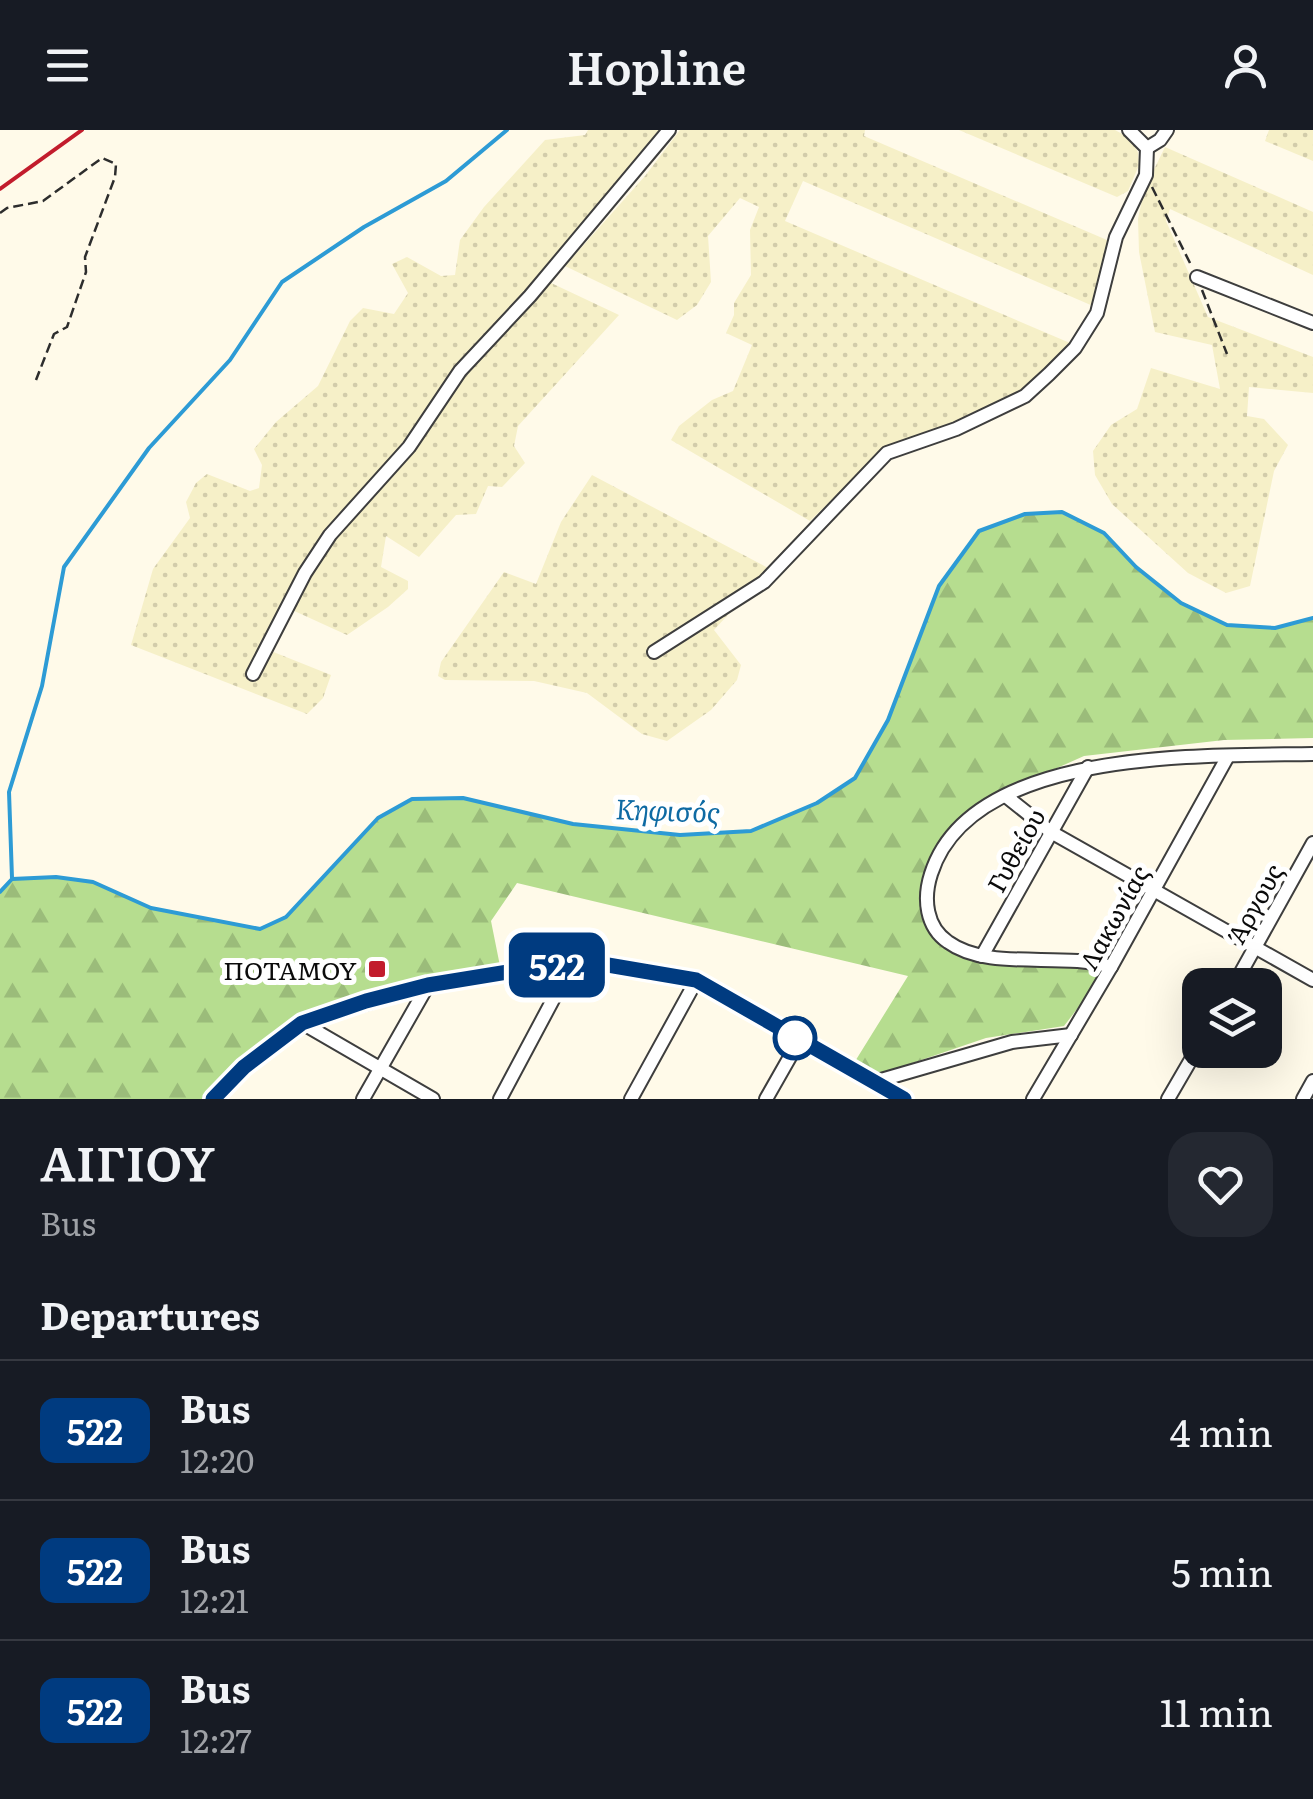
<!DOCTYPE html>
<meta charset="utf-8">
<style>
:root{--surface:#171b24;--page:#242831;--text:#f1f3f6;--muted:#9ea1a6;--line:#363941}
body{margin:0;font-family:Literata,serif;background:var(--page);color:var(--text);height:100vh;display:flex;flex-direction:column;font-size:38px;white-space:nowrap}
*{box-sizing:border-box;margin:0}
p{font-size:32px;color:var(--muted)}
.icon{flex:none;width:55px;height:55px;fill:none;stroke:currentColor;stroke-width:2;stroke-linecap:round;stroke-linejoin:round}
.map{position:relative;height:969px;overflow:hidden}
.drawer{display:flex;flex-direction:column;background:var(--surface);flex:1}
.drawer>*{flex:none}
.badge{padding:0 20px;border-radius:15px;font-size:35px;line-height:65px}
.fabs{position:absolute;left:1182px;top:838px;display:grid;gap:20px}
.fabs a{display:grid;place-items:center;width:100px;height:100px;border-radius:20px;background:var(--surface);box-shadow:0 10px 40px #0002;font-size:50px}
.map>.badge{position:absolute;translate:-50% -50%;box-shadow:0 0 0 5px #fff}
h2{padding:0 40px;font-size:38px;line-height:90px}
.round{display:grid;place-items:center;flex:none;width:105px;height:105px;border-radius:30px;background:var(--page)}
.headline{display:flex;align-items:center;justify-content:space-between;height:170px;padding:0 40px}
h1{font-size:48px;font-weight:600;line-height:75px}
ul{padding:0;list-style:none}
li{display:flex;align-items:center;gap:30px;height:140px;padding:0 40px;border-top:2px solid var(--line)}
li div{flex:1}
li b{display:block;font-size:38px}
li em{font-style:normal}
li .badge{min-width:110px;font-weight:700;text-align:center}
header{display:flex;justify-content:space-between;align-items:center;height:130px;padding:0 40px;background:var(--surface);font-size:45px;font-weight:600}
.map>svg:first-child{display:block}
</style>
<header><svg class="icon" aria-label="menu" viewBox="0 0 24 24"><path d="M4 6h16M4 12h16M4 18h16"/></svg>Hopline<svg class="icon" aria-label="person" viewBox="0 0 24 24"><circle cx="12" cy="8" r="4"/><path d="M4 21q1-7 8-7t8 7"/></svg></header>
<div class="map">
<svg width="1313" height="969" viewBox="0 0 1313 969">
<defs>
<pattern id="farmland-dots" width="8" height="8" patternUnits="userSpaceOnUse" patternTransform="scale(2.5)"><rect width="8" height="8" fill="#f6f0c8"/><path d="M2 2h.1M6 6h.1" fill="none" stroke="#d2ccaa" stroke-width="1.8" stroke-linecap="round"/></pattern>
<pattern id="forest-firs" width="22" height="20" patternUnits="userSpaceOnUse" patternTransform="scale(2.5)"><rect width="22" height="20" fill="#b6dd8f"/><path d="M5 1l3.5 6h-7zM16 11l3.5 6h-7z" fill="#9bbc7a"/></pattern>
</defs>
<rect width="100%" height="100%" fill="#fffae9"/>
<g fill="url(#farmland-dots)">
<polygon points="588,0 663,0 415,302 335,392 261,517 331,545 323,568 307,584 131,515 153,439 190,388 186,372 196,353 207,344 250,361 259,358 262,335 254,319 276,292 318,256 350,191 363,178 394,184 408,163 392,134 407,127 441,146 455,145 460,110 484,77 545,10 585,5"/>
<polygon points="680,0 865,0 864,6 1107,110 1105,133 1093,176 803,51 785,91 1070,213 1023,262 962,292 883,320 810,391 671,310 679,296 712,270 733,261 752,215 726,203 734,185 734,173 751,145 750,100 759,77 740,68 708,106 711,152 697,175 677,190 565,136 645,46"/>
<polygon points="959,0 1115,0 1133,10 1138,23 1139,35 1128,61 1117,67"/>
<polygon points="1269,0 1313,0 1313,31 1265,11"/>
<polygon points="1165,17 1313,82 1313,145 1170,79 1166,91 1208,187 1313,227 1313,263 1249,257 1247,286 1264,289 1288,315 1274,341 1250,456 1226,463 1188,443 1112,374 1095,345 1093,321 1111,295 1137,279 1151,238 1220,259 1212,215 1155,202 1139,122 1138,89 1144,60"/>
<polygon points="549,152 619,185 518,296 514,316 525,333 502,357 488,356 476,384 456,385 419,427 386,406 381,437 408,451 408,459 388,477 347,505 290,479 330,414 468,239"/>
<polygon points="592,345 770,439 714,500 741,535 737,550 711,580 667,611 642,604 587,563 534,551 445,550 438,546 441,532 504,442 536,454 561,392"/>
</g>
<path fill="url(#forest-firs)" d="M1062,382L1104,403L1136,437L1181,473L1227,495L1275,498L1313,488V608L1224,610L1084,626L992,667L958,690L937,718L928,742L935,807C968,844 1059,828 1107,840L1064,896L986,908L880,944L854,933L908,846L517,753L491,791L501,841L296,890L204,969H0V762L12,749L56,747L93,752L151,778L260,799L286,787L378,688L412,669L463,668L573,694L680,705L751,701L817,673L855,648L888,590L939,456L979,401L1025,384Z"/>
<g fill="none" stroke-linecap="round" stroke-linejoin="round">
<g stroke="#2d9bd5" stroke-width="4">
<polyline points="12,748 9,662 42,556 64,437 149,318 230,230 282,152 364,97 446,51 507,0"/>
<polyline points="0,762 12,749 56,747 93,752 151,778 260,799 286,787 378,688 412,669 463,668 573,694 680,705 751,701 817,673 855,648 888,590 939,456 979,401 1025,384 1062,382 1104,403 1136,437 1181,473 1227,495 1275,498 1313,488"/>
</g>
<g stroke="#3e3e3e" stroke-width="16">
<g id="minor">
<polyline points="1147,18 1160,10 1167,0"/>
<polyline points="1197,147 1313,193"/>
<polyline points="654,522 764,452 887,323 956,299 1025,266 1049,244 1075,218 1097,183 1116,107 1146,45 1147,18 1129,0"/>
<polyline points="253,544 305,443 330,405 409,317 460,241 530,166 669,0"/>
<polyline points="1007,667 1051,702 1313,850"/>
<polyline points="982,826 1088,637"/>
<path d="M1111,837C1063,821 989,842 948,812C926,797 923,769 931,744C971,617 1206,626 1313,624"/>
<polyline points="1234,855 1313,713"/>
<polyline points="302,893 433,969"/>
<polyline points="874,952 1012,912 1071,905"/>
<polyline points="213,969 244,937 302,893 428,855 538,837 602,834 696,851 904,969"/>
<polyline points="363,969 428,855"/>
<polyline points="500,969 572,834"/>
<polyline points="631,969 696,851"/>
<polyline points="766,969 799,911"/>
<polyline points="1033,969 1111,837 1228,626"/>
<polyline points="1168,969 1200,914"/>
<polyline points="1303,969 1313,951"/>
</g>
</g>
<g stroke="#2d2d2d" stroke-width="2.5" stroke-dasharray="10 5" stroke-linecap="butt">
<polyline points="1152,57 1191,135"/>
<polyline points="0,83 7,78 43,71 102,28 116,34 115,47 85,127 86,142 67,197 54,204 36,250"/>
<polyline points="1202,160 1227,224"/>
</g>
<use href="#minor" stroke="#fff" stroke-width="12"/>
<polyline stroke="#c21c2c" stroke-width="4" points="0,59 82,0"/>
</g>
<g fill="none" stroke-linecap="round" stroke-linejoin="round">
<g stroke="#fff" stroke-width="22">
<polyline id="line" points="213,969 244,937 302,893 366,871 428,855 538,837 602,834 696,850 904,969"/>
</g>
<use href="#line" stroke="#003b80" stroke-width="15"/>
</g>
<rect fill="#c21c2c" stroke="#fff" stroke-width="4" x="367" y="829" width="20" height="20" rx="5"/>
<circle fill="#fff" stroke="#003b80" stroke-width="5" cx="795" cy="908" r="20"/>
<g text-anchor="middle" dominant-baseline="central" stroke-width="10" stroke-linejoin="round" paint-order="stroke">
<g font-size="25" fill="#0b0b0b" stroke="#fff">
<text transform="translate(1015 720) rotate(-61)">Γυθείου</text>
<text transform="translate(1254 773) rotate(-61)">Άργους</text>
<text transform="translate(1113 787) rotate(-61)">Λακωνίας</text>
</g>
<g font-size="25" fill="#0b0b0b" stroke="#fff" text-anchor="end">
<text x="357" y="839">ΠΟΤΑΜΟΥ</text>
</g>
<g font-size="28" font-style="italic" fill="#0e6aa3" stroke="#fff">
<text transform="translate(668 679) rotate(2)">Κηφισός</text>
</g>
</g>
</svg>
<div class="fabs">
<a><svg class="icon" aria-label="layers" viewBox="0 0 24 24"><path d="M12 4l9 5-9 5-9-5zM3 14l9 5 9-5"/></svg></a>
</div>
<b class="badge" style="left:557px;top:835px;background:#003b80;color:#fff">522</b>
</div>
<section class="drawer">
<div class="headline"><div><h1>ΑΙΓΙΟΥ</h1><p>Bus</p></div><a class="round"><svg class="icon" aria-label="heart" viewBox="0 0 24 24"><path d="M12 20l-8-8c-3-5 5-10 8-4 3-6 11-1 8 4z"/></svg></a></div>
<h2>Departures</h2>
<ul>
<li><span class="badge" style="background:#003b80;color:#fff">522</span><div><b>Bus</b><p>12:20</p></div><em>4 min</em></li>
<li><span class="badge" style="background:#003b80;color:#fff">522</span><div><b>Bus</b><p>12:21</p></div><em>5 min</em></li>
<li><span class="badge" style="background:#003b80;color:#fff">522</span><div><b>Bus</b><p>12:27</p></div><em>11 min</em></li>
</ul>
</section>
